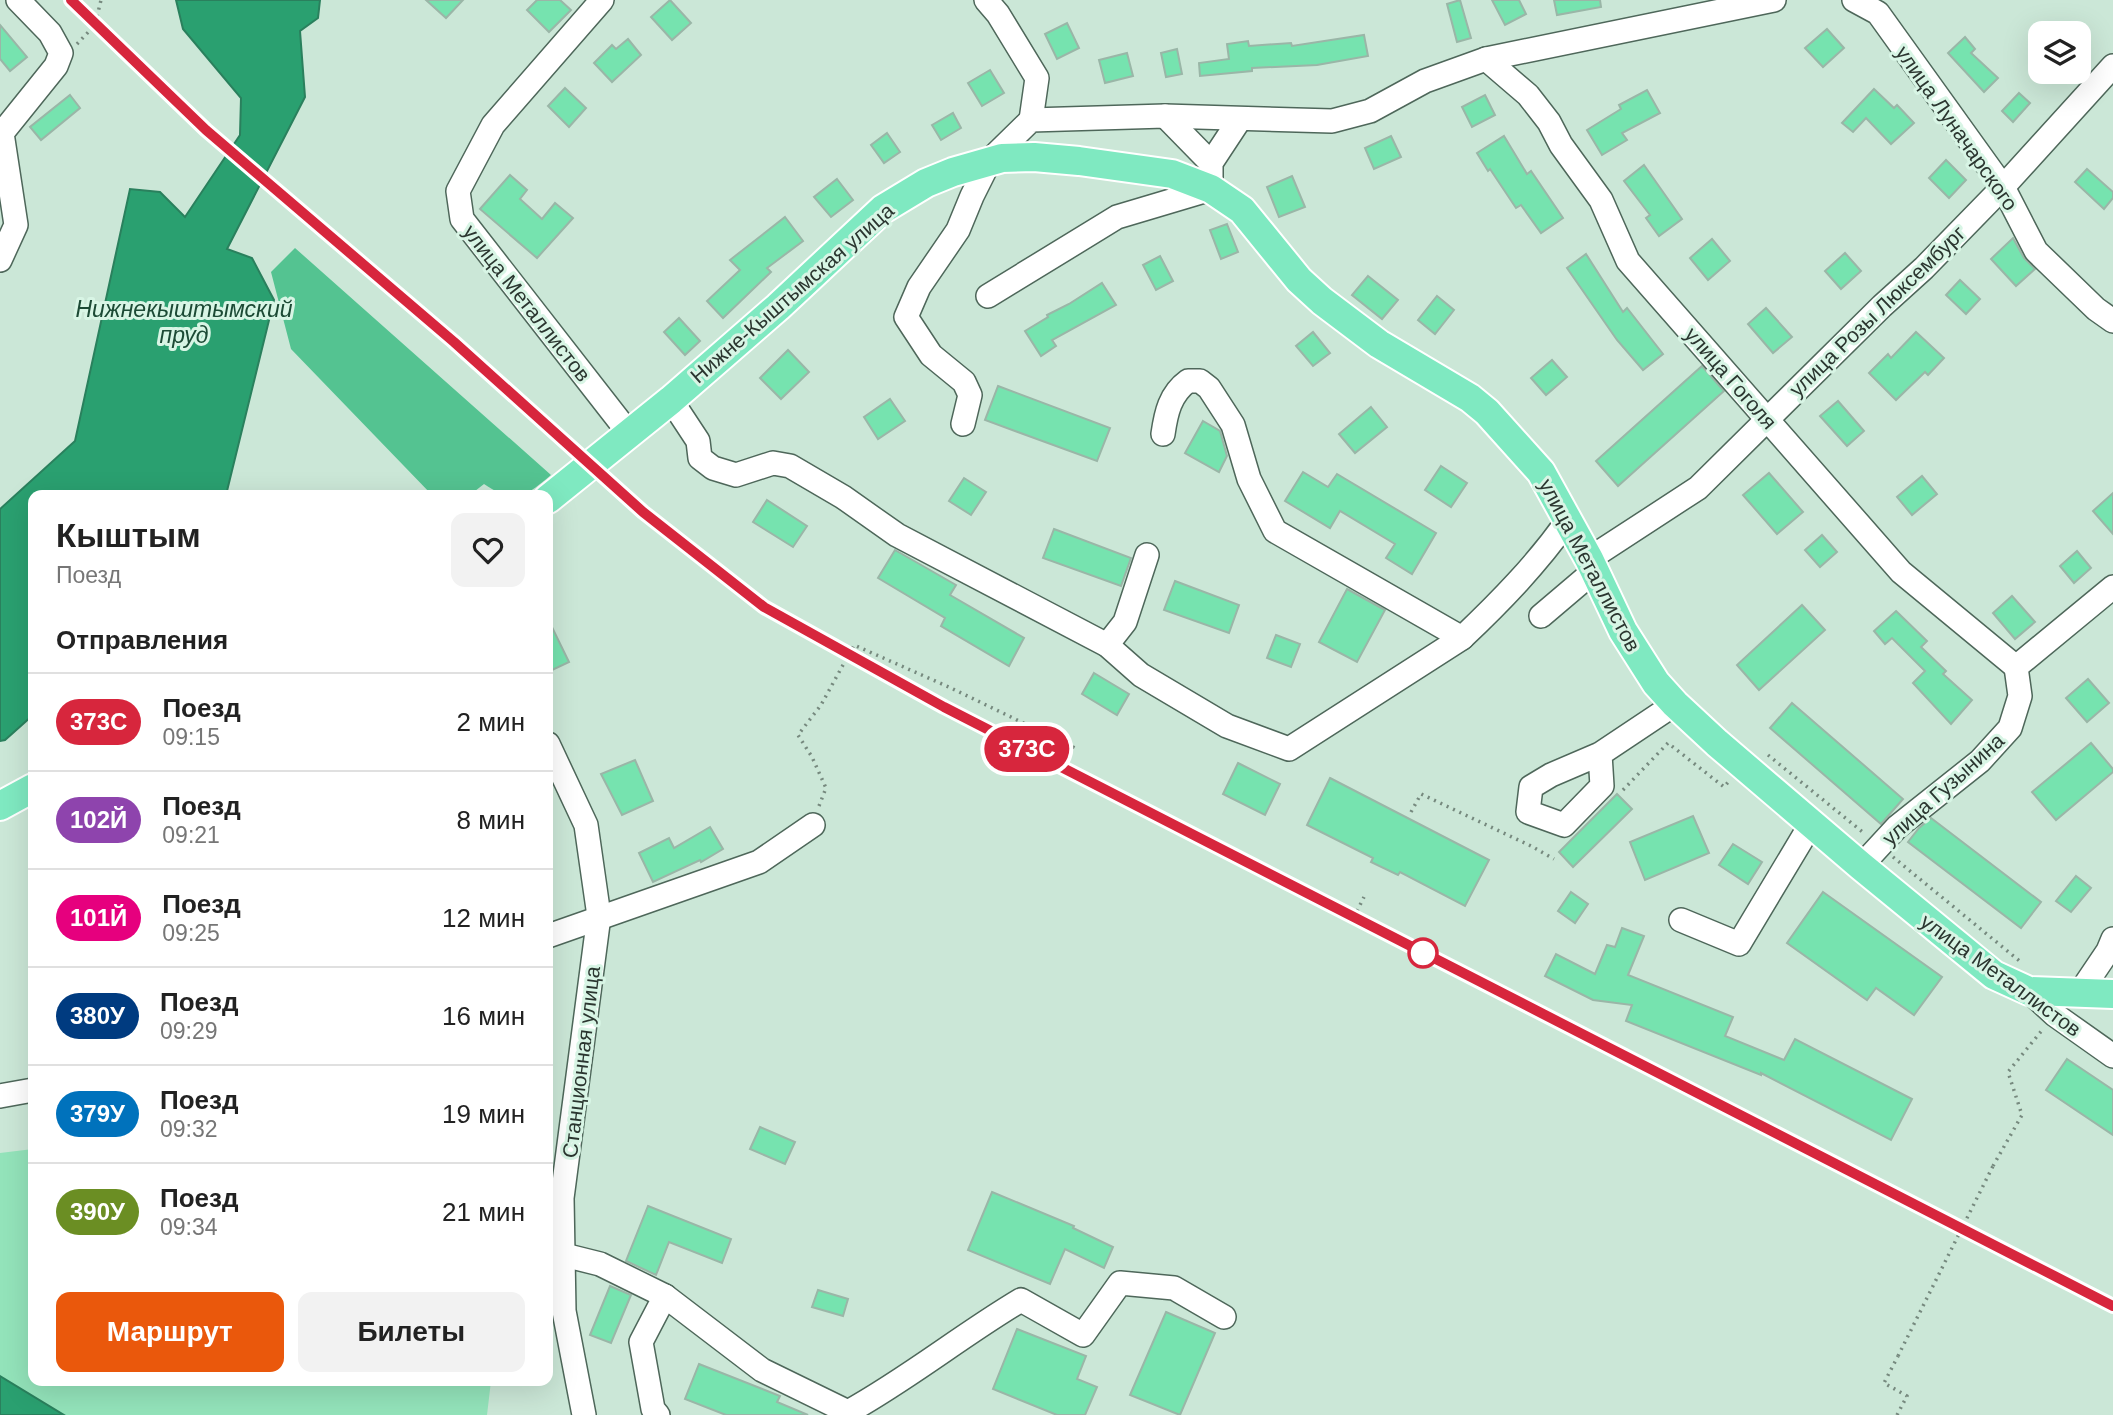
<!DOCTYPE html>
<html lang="ru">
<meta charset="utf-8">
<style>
:root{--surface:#fff;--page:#f2f2f2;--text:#222;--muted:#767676;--line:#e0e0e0;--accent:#ea580c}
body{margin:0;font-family:Arial,sans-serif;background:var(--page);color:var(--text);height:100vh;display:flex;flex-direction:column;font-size:26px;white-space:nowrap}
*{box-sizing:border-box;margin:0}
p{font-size:23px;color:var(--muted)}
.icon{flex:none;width:38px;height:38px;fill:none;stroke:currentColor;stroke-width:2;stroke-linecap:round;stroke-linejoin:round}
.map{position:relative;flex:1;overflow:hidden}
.drawer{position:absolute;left:28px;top:490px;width:525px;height:896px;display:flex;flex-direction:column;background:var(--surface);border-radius:14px;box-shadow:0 7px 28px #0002}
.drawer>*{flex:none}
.badge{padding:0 14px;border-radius:23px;font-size:24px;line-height:46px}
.controls{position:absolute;left:2028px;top:21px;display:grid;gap:14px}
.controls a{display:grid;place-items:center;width:63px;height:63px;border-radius:14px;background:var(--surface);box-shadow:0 7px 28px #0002;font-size:35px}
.map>.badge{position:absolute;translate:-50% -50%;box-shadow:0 0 0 4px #fff}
h2{padding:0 28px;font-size:26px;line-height:63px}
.round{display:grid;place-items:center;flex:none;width:74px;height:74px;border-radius:14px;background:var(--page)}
.headline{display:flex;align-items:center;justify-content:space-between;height:119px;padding:0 28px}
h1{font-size:33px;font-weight:600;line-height:52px}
.button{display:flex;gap:14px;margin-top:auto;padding:14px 28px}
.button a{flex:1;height:80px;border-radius:14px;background:var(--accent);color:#fff;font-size:28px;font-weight:600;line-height:80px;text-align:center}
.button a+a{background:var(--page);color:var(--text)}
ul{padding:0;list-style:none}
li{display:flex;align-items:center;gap:21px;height:98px;padding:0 28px;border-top:2px solid var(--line)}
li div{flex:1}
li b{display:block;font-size:26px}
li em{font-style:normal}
li .badge{min-width:77px;font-weight:700;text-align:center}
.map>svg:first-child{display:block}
</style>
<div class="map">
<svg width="2113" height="1415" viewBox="0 0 2113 1415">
<rect width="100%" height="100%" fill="#cbe7d7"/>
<polygon fill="#93e3ba" points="33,1149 33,1381 491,1381 487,1415 64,1415 0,1376 0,1153"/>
<path fill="#54c391" d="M295,248L551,475C525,497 515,505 484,484L470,495H432L291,349L271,272Z"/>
<g fill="#2aa070" stroke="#2a805d" stroke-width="2">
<polygon points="176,0 320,0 318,18 300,31 305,97 227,249 252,258 274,300 226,495 33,495 33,715 5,740 0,741 0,509 75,441 130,189 160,192 185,217 240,135 241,98 183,29"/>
<polygon points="0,1376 64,1415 0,1415"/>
</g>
<g fill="#76e3af" stroke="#9ab6a7" stroke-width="2">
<polygon points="426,0 463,0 446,18"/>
<polygon points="537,0 560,0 571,10 549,32 527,10"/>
<polygon points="670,0 691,23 672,40 651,17"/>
<polygon points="1460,0 1471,38 1457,42 1447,4"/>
<polygon points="1492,0 1519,0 1526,14 1505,25"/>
<polygon points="1554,0 1600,0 1601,7 1557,15"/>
<polygon points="1067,23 1079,48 1057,59 1045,34"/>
<polygon points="0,25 27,57 10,71 0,59"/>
<polygon points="1827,29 1844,48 1823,67 1805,48"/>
<polygon points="1364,35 1368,56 1317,65 1252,68 1252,71 1200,76 1199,63 1229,59 1227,44 1248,41 1249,46 1291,43 1292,46"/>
<polygon points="1965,37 1975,49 1971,53 1998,78 1984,92 1948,53"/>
<polygon points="628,39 641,55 612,82 594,63 612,45 616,49"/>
<polygon points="1177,49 1182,74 1166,77 1161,53"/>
<polygon points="1127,53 1133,76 1105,83 1099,60"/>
<polygon points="990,70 1004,93 982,106 968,83"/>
<polygon points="565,88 586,108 569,127 548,106"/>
<polygon points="1874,89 1894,108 1897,105 1914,123 1891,144 1866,118 1853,132 1842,123"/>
<polygon points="1647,90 1660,113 1622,133 1627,140 1602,155 1587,130 1621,109 1619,105"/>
<polygon points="2019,93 2030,103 2013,122 2002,111"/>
<polygon points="70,95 80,108 41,140 30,127"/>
<polygon points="1485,95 1495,115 1472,127 1462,107"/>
<polygon points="953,113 961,128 941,140 932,125"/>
<polygon points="887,133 900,152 884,163 871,145"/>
<polygon points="1391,136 1401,157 1374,169 1365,148"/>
<polygon points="1504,136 1527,174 1531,171 1563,218 1541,233 1521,205 1516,208 1490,169 1488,171 1477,153"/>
<polygon points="1946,160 1966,180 1949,198 1929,178"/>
<polygon points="1644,165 1682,219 1659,236 1646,218 1650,215 1624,181"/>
<polygon points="2087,169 2113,192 2113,198 2104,209 2075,182"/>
<polygon points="510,175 527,190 520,199 542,219 555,203 573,218 537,258 480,209"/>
<polygon points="1292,176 1305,207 1279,217 1267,187"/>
<polygon points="837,179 853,200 831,217 814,197"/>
<polygon points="785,217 803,241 767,268 771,272 723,318 707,301 740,270 730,260"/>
<polygon points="1227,224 1238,252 1221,259 1210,230"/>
<polygon points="2013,238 2024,258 2035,269 2016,286 1991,259"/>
<polygon points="1712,239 1730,261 1708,280 1690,258"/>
<polygon points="1845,253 1861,271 1841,289 1825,271"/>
<polygon points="1586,254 1623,312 1627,308 1663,354 1643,370 1617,340 1567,268"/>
<polygon points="1160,256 1173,281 1156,290 1143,265"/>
<polygon points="1368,276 1398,300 1382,319 1352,295"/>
<polygon points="1960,280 1980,299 1966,314 1946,295"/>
<polygon points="1102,283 1116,305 1052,340 1056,346 1041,356 1025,331 1048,317 1047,315 1069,304"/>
<polygon points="1437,296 1454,310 1435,334 1418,320"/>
<polygon points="1766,308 1792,337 1773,353 1748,324"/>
<polygon points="679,318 700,341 685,355 664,332"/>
<polygon points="1313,332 1330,353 1313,366 1296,346"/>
<polygon points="1916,332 1944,358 1928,375 1925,372 1896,400 1869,373 1888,354 1891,358"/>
<polygon points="788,350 809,372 781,399 760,378"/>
<polygon points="1552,360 1567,377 1546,395 1531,378"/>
<polygon points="1702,366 1724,391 1618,486 1596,461"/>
<polygon points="998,386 1110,428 1097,461 985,420"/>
<polygon points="890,399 905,421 878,439 864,417"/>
<polygon points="1838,401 1864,431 1847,446 1820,416"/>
<polygon points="1371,407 1387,427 1355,453 1339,434"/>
<polygon points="1203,421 1220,431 1227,456 1219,472 1185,453"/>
<polygon points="1441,466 1467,483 1451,507 1425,490"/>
<polygon points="1303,472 1328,487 1337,474 1436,533 1412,574 1386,558 1395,544 1340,511 1330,528 1285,501"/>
<polygon points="1769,473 1803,512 1777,534 1743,495"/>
<polygon points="1922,476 1937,494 1912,515 1897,497"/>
<polygon points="964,478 986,492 971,515 949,501"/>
<polygon points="2113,493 2113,534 2093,511"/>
<polygon points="767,500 807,526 793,547 753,522"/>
<polygon points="1054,529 1131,558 1121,586 1043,558"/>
<polygon points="1822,535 1837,552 1820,567 1805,550"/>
<polygon points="895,550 956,585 950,595 1024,638 1009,666 941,626 945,618 878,578"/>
<polygon points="2077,551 2091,568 2074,583 2060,566"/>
<polygon points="1175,581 1239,605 1229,633 1164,610"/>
<polygon points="1347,589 1385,610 1357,662 1319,642"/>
<polygon points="2012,596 2035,622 2015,639 1993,613"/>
<polygon points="1802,605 1825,630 1759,690 1737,665"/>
<polygon points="1896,611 1927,641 1921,647 1946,671 1943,674 1972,700 1951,724 1913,683 1925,671 1892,638 1885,644 1874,631"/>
<polygon points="548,619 569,662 548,672"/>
<polygon points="1276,635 1300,644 1291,667 1267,658"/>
<polygon points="1094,673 1129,694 1117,715 1082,694"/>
<polygon points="2088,679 2109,703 2087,722 2066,698"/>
<polygon points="1792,703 1903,799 1881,824 1770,728"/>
<polygon points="2091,743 2113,769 2113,772 2056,820 2032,792"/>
<polygon points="635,760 653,801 622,815 601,774"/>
<polygon points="1238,763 1280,784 1265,815 1223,794"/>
<polygon points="1330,778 1489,860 1465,906 1400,872 1398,875 1371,862 1373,858 1307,825"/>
<polygon points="1617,794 1632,809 1573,867 1559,852"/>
<polygon points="1693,816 1709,853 1645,880 1630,842"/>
<polygon points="1931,818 2041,902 2021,928 1908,842 1919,828"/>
<polygon points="710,827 723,849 701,862 700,860 653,882 639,853 669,838 674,848"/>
<polygon points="1733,844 1762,862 1748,884 1719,865"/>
<polygon points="2076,876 2091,888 2071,912 2056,901"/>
<polygon points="1571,892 1588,904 1575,923 1558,911"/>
<polygon points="1823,892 1942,977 1914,1015 1876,988 1867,1000 1787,943"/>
<polygon points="1622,928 1644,936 1628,975 1733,1017 1725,1036 1784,1060 1795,1039 1912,1099 1891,1140 1761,1073 1761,1075 1626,1021 1632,1005 1593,1000 1545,976 1556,954 1595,974 1607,945 1615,947"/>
<polygon points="2067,1059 2113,1090 2113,1135 2046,1090"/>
<polygon points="760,1127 795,1142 785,1164 750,1149"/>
<polygon points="992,1192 1074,1226 1073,1228 1113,1247 1104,1268 1065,1249 1050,1284 968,1250"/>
<polygon points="648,1206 731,1239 722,1263 669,1242 656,1275 626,1261"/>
<polygon points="610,1286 631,1295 611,1343 590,1335"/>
<polygon points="818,1290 848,1299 843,1316 812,1307"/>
<polygon points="1166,1312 1215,1333 1180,1415 1130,1395"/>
<polygon points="1017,1329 1086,1356 1077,1379 1097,1387 1085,1415 1057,1415 993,1389"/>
<polygon points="699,1364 780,1396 777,1402 808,1415 726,1415 685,1399"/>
</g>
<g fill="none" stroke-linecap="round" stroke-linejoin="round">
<g stroke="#4e675a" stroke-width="26">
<g id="minor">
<polyline points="602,0 493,125 458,191 462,219 628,432"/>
<polyline points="986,0 998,14 1037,78 1031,120"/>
<polyline points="1854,0 1878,13 2003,187 2036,251 2096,309 2113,321"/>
<polyline points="1486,59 1528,95 1549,122 1561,145 1601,200 1628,261 1901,572 2016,667"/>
<polyline points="1165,116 1211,163"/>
<polyline points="0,260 16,225 2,133 56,66 61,53 50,33 18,0"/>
<polyline points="988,296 1117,217 1211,189 1211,163 1240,119"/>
<polyline points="671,400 698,441 700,458 713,468 736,475 773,463 790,466 843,497 897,535 1107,645 1141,675 1227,726 1289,749 1462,638"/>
<polyline points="963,424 970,395 964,382 931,355 906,317 919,287 958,230 972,196 990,160 1031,120 1165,116 1332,121 1370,111 1425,81 1486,59 1774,0"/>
<path d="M1163,434C1166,413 1170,394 1188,381H1200L1209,388L1233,425L1249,479L1275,531L1462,638C1501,601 1537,564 1568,520"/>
<polyline points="1589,559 1698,488 1882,306 1924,268 2003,187 2113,66"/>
<polyline points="1541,616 1594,571"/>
<polyline points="1107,645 1125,622 1147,555"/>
<polyline points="548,744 586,825 599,916 562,1198 564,1311 584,1415"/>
<polyline points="1600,754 1602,786 1564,825 1528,812 1531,787 1551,775 1600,754 1675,704"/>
<polyline points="1861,866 1897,827 1980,761 2010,728 2020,696 2016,667 2113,587"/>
<polyline points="1681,920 1739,944 1811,824"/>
<polyline points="548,936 759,862 813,825"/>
<polyline points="2029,991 2055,1015 2113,1056"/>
<polyline points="2079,994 2108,951 2113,939"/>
<polyline points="0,1096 33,1090"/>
<polyline points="564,1255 600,1264 665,1296 641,1342 653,1409 658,1415"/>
<path d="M665,1296L762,1370L848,1412C908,1379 962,1335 1021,1300L1083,1335L1120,1283L1174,1288L1224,1317"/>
</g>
</g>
<g stroke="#fff" stroke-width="32">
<g id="major">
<polyline points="548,499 671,400 778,307 883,209 926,183 953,172 1002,158 1034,157 1079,161 1172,174 1211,189 1242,210 1299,280 1322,301 1379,344 1470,398 1487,412 1541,472 1589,559 1623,631 1656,683 1675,704 1717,743 1861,866 1994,975 2029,991 2113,994"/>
<polyline points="0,806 33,788"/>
</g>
</g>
<g stroke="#76897e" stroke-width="3.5" stroke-dasharray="2 5" stroke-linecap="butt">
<polyline points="77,44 95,25 101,0"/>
<polyline points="1768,755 1865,834"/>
<polyline points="1623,790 1668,743 1724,787 1730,780"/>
<polyline points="819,806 826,788 812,757 798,735 821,705 854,645 951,688 1075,748"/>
<polyline points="1411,812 1421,794 1531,846 1554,859"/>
<polyline points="1893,857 2022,963"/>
<polyline points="1357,911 1364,897"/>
<polyline points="1993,1166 2022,1115 2008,1072 2043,1029"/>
<polyline points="1897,1415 1907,1396 1884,1383 1898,1356"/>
</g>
<use href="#minor" stroke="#fff" stroke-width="23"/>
<use href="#major" stroke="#7fe9c1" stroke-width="28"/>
<polyline stroke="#718379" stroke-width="5" stroke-dasharray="14 7" stroke-linecap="butt" points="71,0 206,130 454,342 643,512 764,607 944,707 2113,1306"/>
<polyline stroke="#76897e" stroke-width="3.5" stroke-dasharray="2 5" stroke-linecap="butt" points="1898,1356 1993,1166"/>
</g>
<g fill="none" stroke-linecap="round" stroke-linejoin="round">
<g stroke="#fff" stroke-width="16">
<polyline id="line" points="71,0 206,130 454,342 643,512 764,607 944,707 2113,1306"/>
</g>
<use href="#line" stroke="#d7263d" stroke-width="10"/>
</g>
<circle fill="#fff" stroke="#d7263d" stroke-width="3.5" cx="1423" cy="953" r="14"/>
<g text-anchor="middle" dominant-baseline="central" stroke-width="6" stroke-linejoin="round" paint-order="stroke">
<g font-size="21" fill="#2b3630" stroke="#d8f5e5">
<text transform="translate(1957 128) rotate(55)">улица Луначарского</text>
<text transform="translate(792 293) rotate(-41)">Нижне-Кыштымская улица</text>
<text transform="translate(527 303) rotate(52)">улица Металлистов</text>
<text transform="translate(1877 311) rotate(-44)">улица Розы Люксембург</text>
<text transform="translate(1731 378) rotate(49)">улица Гоголя</text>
<text transform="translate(1590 565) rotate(62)">улица Металлистов</text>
<text transform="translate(1943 789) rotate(-42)">улица Гузынина</text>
<text transform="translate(2001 975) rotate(36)">улица Металлистов</text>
<text transform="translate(581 1062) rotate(-83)">Станционная улица</text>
</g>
<g font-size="23" font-style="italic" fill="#1c4a35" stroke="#d8f5e5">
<text x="184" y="309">Нижнекыштымский<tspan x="184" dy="26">пруд</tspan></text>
</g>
</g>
</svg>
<div class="controls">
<a><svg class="icon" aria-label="layers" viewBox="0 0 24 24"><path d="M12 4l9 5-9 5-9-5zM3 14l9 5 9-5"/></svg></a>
</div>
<b class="badge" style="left:1027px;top:749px;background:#d7263d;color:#fff">373C</b>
<section class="drawer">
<div class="headline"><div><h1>Кыштым</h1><p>Поезд</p></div><a class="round"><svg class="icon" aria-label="heart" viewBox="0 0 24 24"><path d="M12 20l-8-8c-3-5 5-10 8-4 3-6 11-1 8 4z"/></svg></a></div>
<h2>Отправления</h2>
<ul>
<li><span class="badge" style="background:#d7263d;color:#fff">373C</span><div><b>Поезд</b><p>09:15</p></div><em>2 мин</em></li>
<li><span class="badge" style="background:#8e44ad;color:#fff">102Й</span><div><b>Поезд</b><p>09:21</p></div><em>8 мин</em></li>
<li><span class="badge" style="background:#e6007e;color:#fff">101Й</span><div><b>Поезд</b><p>09:25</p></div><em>12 мин</em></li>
<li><span class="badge" style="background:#003b80;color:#fff">380У</span><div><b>Поезд</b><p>09:29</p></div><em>16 мин</em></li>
<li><span class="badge" style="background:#0072bc;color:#fff">379У</span><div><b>Поезд</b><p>09:32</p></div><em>19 мин</em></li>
<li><span class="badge" style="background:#6b8e23;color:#fff">390У</span><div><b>Поезд</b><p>09:34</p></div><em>21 мин</em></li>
</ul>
<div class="button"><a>Маршрут</a><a>Билеты</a></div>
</section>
</div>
